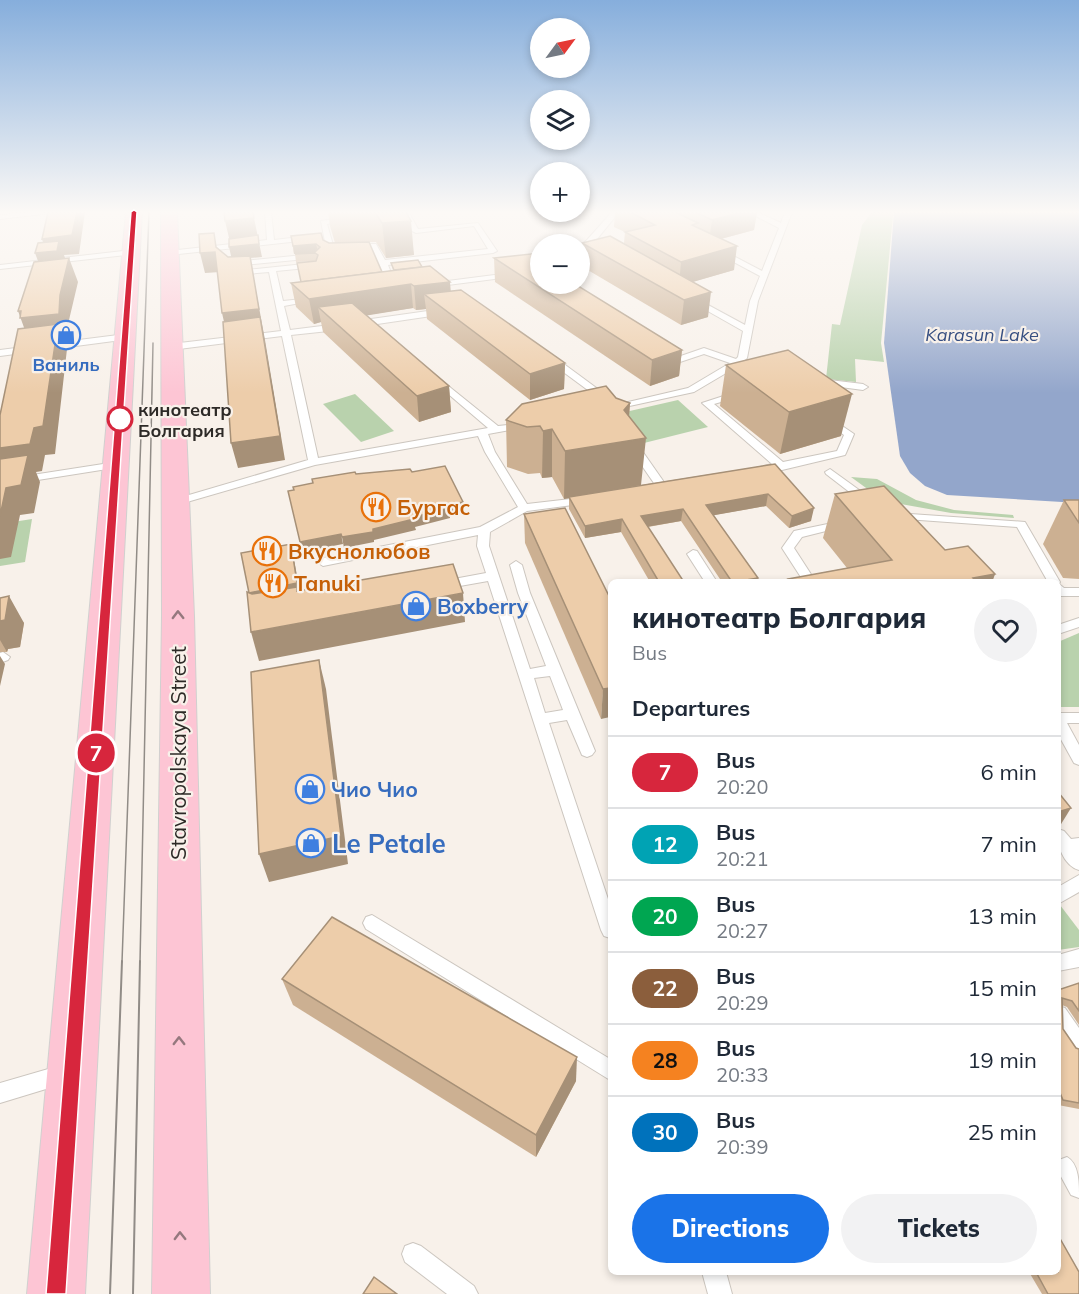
<!DOCTYPE html>
<meta charset="utf-8">
<style>
:root{--surface:#fff;--page:#f2f2f3;--text:#1f2937;--muted:#747a83;--line:#e0e1e3;--accent:#1a73e8}
body{margin:0;font-family:Mulish,sans-serif;background:var(--page);color:var(--text);height:100vh;display:flex;flex-direction:column;font-size:22px;white-space:nowrap}
*{box-sizing:border-box;margin:0}
p{font-size:20px;color:var(--muted)}
.icon{flex:none;width:33px;height:33px;fill:none;stroke:currentColor;stroke-width:2;stroke-linecap:round;stroke-linejoin:round}
.map{position:relative;flex:1;overflow:hidden}
.details{position:absolute;left:608px;top:579px;width:453px;height:696px;display:flex;flex-direction:column;background:var(--surface);border-radius:9px;box-shadow:0 3px 9px #0003}
.details>*{flex:none}
.badge{padding:0 12px;border-radius:20px;font-size:21px;line-height:39px}
.needle{width:39px;rotate:57deg}
.tools{position:absolute;left:530px;top:18px;display:grid;gap:12px}
.tools a{display:grid;place-items:center;width:60px;height:60px;border-radius:50%;background:var(--surface);box-shadow:0 3px 9px #0003;font-size:30px}
.map>.badge{position:absolute;translate:-50% -50%;box-shadow:0 0 0 3px #fff}
h2{padding:0 24px;font-size:22px;line-height:54px}
.round{display:grid;place-items:center;flex:none;width:63px;height:63px;border-radius:32px;background:var(--page)}
.headline{display:flex;align-items:center;justify-content:space-between;height:102px;padding:0 24px}
h1{font-size:28px;font-weight:800;line-height:45px}
.cta{display:flex;gap:12px;margin-top:auto;padding:12px 24px}
.cta a{flex:1;height:69px;border-radius:36px;background:var(--accent);color:#fff;font-size:24px;font-weight:800;line-height:69px;text-align:center}
.cta a+a{background:var(--page);color:var(--text)}
ul{padding:0;list-style:none}
li{display:flex;align-items:center;gap:18px;height:72px;padding:0 24px;border-top:2px solid var(--line)}
li div{flex:1}
li b{display:block;font-size:22px}
li em{font-style:normal}
li .badge{min-width:66px;font-weight:700;text-align:center}
.map>svg:first-child{display:block}
</style>
<div class="map">
<svg width="1079" height="1294" viewBox="0 0 1079 1294">
<rect width="100%" height="100%" fill="#f8f1ea"/>
<g fill="#b9d2ad">
<polygon points="872,212 892,212 893,215 881,343 884,362 855,359 856,382 826,379 832,324 840,325 862,225"/>
<polygon points="355,394 394,431 361,442 323,404"/>
<polygon points="678,400 708,427 644,443 621,413"/>
<polygon points="851,477 877,479 916,500 954,510 1013,515 1014,518 951,513 884,501"/>
<polygon points="32,519 25,562 0,566 0,524"/>
<polygon points="1079,633 1079,707 1058,707 1058,642"/>
<polygon points="1060,905 1079,930 1079,947 1058,950 1058,907"/>
</g>
<polygon fill="#93a6cb" points="894,212 1079,212 1079,503 947,495 925,486 910,473 900,456 884,343"/>
<g fill="none" stroke-linecap="round" stroke-linejoin="round">
<g stroke="#ccc6bf" stroke-width="2">
<g id="service">
<polygon points="32,212 51,213 0,219 0,215"/>
<polygon points="265,212 271,212 274,240 309,236 313,238 309,240 169,255 165,253 169,251 267,240"/>
<polygon points="404,212 409,213 418,229 478,223 497,251 493,253 388,265 397,288 393,290 389,288 371,248 330,249 326,247 321,221 348,217 350,220 327,224 333,245 376,244 385,260 488,249 474,226 416,233 412,231 405,216 394,215"/>
<polygon points="612,212 619,212 593,244 579,252 579,247 587,240"/>
<polygon points="748,212 757,212 781,223 785,212 792,212 758,301 747,358 743,362 748,365 746,367 738,366 694,392 611,410 611,406 688,388 730,363 704,354 674,364 663,358 663,354 669,354 675,358 704,348 736,359 738,357 743,331 690,301 697,299 745,325 750,301 760,276 715,252 722,250 762,271 779,228"/>
<polygon points="132,250 136,252 135,254 0,269 0,265"/>
<polygon points="313,254 317,256 316,258 234,266 230,264 234,262"/>
<path d="M314,263H317V267L276,271L283,301L312,298L316,300L284,306L290,330L338,324L342,327L338,330L291,335L318,458L488,428L433,381L431,379L436,376L498,426L526,423V427L488,434L495,452L527,504L588,497L594,500L588,503L527,511L490,532L489,546L530,669L546,666L518,593L510,565L516,561L522,565L530,593L595,751L592,755L587,757L582,755L567,720L549,723L610,905V938L604,936L601,930L488,581L443,589L437,585L443,581L486,573L477,546L478,535L323,566L317,562L323,558L480,527L518,507L485,452L478,436L315,465L180,504L176,505L170,502L172,500L308,460L282,336L171,350L167,347L171,344L281,331L269,272L236,275L232,273L236,271ZM550,676L563,710L545,713L534,678Z"/>
<polygon points="540,269 540,273 432,287 428,285 432,283"/>
<polygon points="442,309 445,310 445,314 357,327 353,324 357,321"/>
<polygon points="126,334 130,337 129,339 0,356 0,350"/>
<polygon points="547,356 553,356 610,398 610,402 604,402 547,360"/>
<polygon points="821,379 863,384 868,387 863,390 818,384 816,382"/>
<polygon points="739,391 742,392 742,396 714,404 783,462 837,451 844,435 825,422 824,420 829,417 854,434 846,453 845,455 782,470 756,472 756,468 772,464 702,403"/>
<polygon points="634,444 638,445 666,485 666,489 658,489 629,447"/>
<polygon points="116,462 121,465 120,467 0,486 0,480"/>
<polygon points="830,469 873,500 873,504 865,504 826,474 825,472"/>
<polygon points="896,513 1025,522 1060,582 1059,584 1064,588 1079,588 1079,596 1058,596 1058,582 1048,582 1017,527 892,518 892,514"/>
<polygon points="842,521 848,524 846,526 802,537 794,548 816,582 804,582 782,548 794,531"/>
<polygon points="693,550 697,551 717,582 705,582 687,554"/>
<polygon points="1079,618 1079,627 1058,634 1058,625"/>
<polygon points="3,652 10,657 8,660 0,663 0,653"/>
<polygon points="1058,713 1079,713 1079,723 1067,723 1079,745 1079,765 1074,763 1058,734"/>
<path d="M1058,829L1064,831L1071,839L1079,838V870C1063,865 1056,844 1058,829Z"/>
<polygon points="1079,875 1079,892 1058,904 1058,887"/>
<polygon points="372,915 610,1059 610,1080 366,929 363,923 366,917"/>
<polygon points="1079,949 1079,967 1058,971 1058,955"/>
<path d="M1058,1006L1065,1008L1079,1028V1055C1059,1047 1056,1024 1058,1006Z"/>
<polygon points="62,1065 69,1068 72,1075 69,1082 0,1103 0,1083"/>
<path d="M1067,1157C1079,1164 1079,1182 1079,1198L1071,1195L1058,1171L1059,1160Z"/>
<polygon points="413,1243 421,1246 474,1286 478,1294 447,1294 405,1262 402,1254 405,1246"/>
<polygon points="702,1272 726,1272 732,1294 708,1294"/>
</g>
</g>
<g stroke="#d1d0cf" stroke-width="2">
<g id="primary">
<polygon points="126,212 142,212 85,1294 27,1294"/>
<polygon points="161,212 177,212 194,616 210,1294 152,1294 162,616"/>
</g>
</g>
<use href="#service" fill="#fff" fill-rule="evenodd"/>
<use href="#primary" fill="#fdc5d4" fill-rule="evenodd"/>
<g stroke="#918c87" stroke-width="1.5">
<polyline points="122,962 149,212"/>
<polyline points="140,962 153,343"/>
</g>
<g stroke="#918c87" stroke-width="2">
<polyline points="110,1294 122,961"/>
<polyline points="133,1294 140,961"/>
</g>
</g>
<g fill="#ccb092">
<polygon points="328,212 406,212 414,255 386,258 376,242 335,243 330,226"/>
<polygon points="615,212 757,212 754,230 721,239 734,270 692,282 708,317 681,325 581,266 582,243 624,243 625,232 614,227"/>
<polygon points="291,236 323,240 382,272 393,270 391,263 422,267 451,291 565,363 564,389 530,400 427,319 426,309 416,310 413,308 366,315 449,386 451,412 419,422 323,332 321,322 314,324 296,307 291,283 301,282 316,261 296,262 295,254 312,252 294,254"/>
<polygon points="494,258 578,286 682,350 679,376 650,386 495,282"/>
<polygon points="726,365 841,436 780,454 720,406"/>
<polygon points="616,398 630,403 629,417 641,485 775,464 811,521 789,528 766,506 714,515 757,582 722,582 681,521 648,527 684,582 650,582 621,532 585,538 569,509 569,498 564,499 552,477 542,478 540,473 528,474 507,467 506,420"/>
<polygon points="835,494 945,550 995,574 992,582 787,582 788,579 847,568 823,538"/>
<polygon points="1064,500 1079,500 1079,579 1063,578 1043,544"/>
<polygon points="524,514 610,598 601,719 525,543"/>
<polygon points="0,598 24,623 20,647 8,649 7,652 0,652"/>
<polygon points="282,979 576,1081 536,1157 293,1005"/>
<polygon points="1079,983 1079,1025 1067,1007 1062,1005 1063,1029 1076,1048 1079,1049 1079,1109 1058,1105 1058,990"/>
<polygon points="1029,1272 1058,1272 1079,1294 1042,1294"/>
</g>
<g fill="#a69077">
<polygon points="77,212 85,212 79,254 64,255 67,264 69,258 78,282 69,320 68,339 63,340 67,349 55,454 45,455 42,471 36,472 40,482 34,513 20,515 11,557 0,559 0,448 30,344 18,311 44,277 35,253 46,252 42,239"/>
<polygon points="742,212 757,212 754,230 709,242 712,220"/>
<polygon points="254,218 262,257 250,258 265,340 285,460 238,468 231,443 227,335 222,313 232,260 229,247 230,242 225,221"/>
<polygon points="411,221 414,255 386,258 382,223"/>
<polygon points="316,244 318,252 294,254 293,246"/>
<polygon points="737,246 734,270 679,286 681,262"/>
<polygon points="215,252 220,272 205,273 200,253"/>
<polygon points="450,282 452,306 424,294 426,309 416,310 414,286"/>
<polygon points="411,284 413,308 333,321 318,307 321,322 314,324 309,299"/>
<polygon points="711,292 708,317 681,325 684,300"/>
<polygon points="682,350 679,376 650,386 652,360"/>
<polygon points="565,363 564,389 530,400 530,374"/>
<polygon points="449,386 451,412 419,422 417,396"/>
<polygon points="852,394 841,436 780,454 789,412"/>
<polygon points="630,403 627,441 646,438 641,485 564,499 565,451 624,410"/>
<polygon points="552,429 552,477 542,478 543,431"/>
<polygon points="768,494 766,506 704,517 706,505"/>
<polygon points="463,502 464,512 450,515 450,518 415,527 416,530 374,540 374,542 344,548 342,537 373,529 448,505"/>
<polygon points="814,508 811,521 789,528 792,516"/>
<polygon points="683,509 681,521 640,528 641,516"/>
<polygon points="622,519 621,532 585,538 585,526"/>
<polygon points="341,534 343,544 302,552 300,542"/>
<polygon points="291,544 295,565 302,603 255,613 249,593"/>
<polygon points="995,574 992,582 972,582 973,578"/>
<polygon points="758,578 757,582 734,582"/>
<polygon points="463,593 465,622 259,661 251,632"/>
<polygon points="9,596 24,623 20,647 8,649 7,652 0,640 0,621"/>
<polygon points="0,656 5,664 0,686"/>
<polygon points="319,660 326,689 348,864 269,882 259,854"/>
<polygon points="610,688 610,717 601,719 603,689"/>
<polygon points="1071,808 1058,829 1058,812"/>
<polygon points="577,1057 576,1081 536,1157 536,1135"/>
</g>
<g fill="#edcdaa" stroke="#a69077" stroke-width="1.5">
<polygon points="48,212 77,212 72,235 42,239"/>
<polygon points="224,212 253,212 254,218 225,221"/>
<polygon points="375,212 406,212 411,221 382,223"/>
<polygon points="630,212 675,212 698,223 692,225 737,246 681,262 625,232 655,225"/>
<polygon points="695,212 742,212 712,220"/>
<polygon points="214,233 216,247 228,257 250,256 259,309 222,313 215,252 200,253 199,234"/>
<polygon points="321,233 323,240 329,243 369,242 382,272 301,282 297,263 316,261 318,255 315,253 295,254 315,252 320,247 316,244 293,246 291,236"/>
<polygon points="258,235 259,244 229,247 229,239"/>
<polygon points="610,236 711,292 684,300 582,243"/>
<polygon points="59,241 57,251 35,253 38,243"/>
<polygon points="540,253 540,284 576,284 578,286 682,350 652,360 494,258"/>
<polygon points="69,258 60,295 59,314 20,318 21,311 18,311 34,262"/>
<polygon points="418,260 422,267 394,270 391,263"/>
<polygon points="430,266 450,282 414,286 411,284 309,299 291,283"/>
<polygon points="461,290 565,363 530,374 424,294"/>
<polygon points="352,303 449,386 417,396 318,307"/>
<polygon points="260,317 280,436 231,443 223,322"/>
<polygon points="58,324 43,426 34,428 30,444 0,448 0,415 18,329"/>
<polygon points="788,350 852,394 789,412 726,365"/>
<polygon points="606,386 616,398 630,403 624,410 646,438 565,451 552,429 543,431 540,426 527,427 506,420 522,404"/>
<polygon points="28,455 21,485 6,488 0,516 0,459"/>
<polygon points="775,464 814,508 792,516 768,494 706,505 758,578 734,582 732,582 683,509 641,516 684,582 659,582 622,519 585,526 569,497"/>
<polygon points="445,466 463,502 448,505 449,508 414,517 414,519 373,529 373,532 342,537 341,534 300,542 288,491 294,490 293,487 313,483 312,479 355,472 356,474 410,469 412,472"/>
<polygon points="884,486 945,550 968,546 995,574 973,578 977,582 791,582 788,579 892,560 835,494"/>
<polygon points="1064,500 1079,500 1079,523"/>
<polygon points="565,508 610,598 610,688 603,689 524,514"/>
<polygon points="291,544 297,583 249,593 241,553"/>
<polygon points="453,564 463,593 251,632 247,592 252,594 297,587 297,591"/>
<polygon points="9,596 5,620 0,621 0,598"/>
<polygon points="319,660 341,836 259,854 251,672"/>
<polygon points="1058,792 1071,808 1058,812"/>
<polygon points="332,917 577,1057 536,1135 282,979"/>
<polygon points="1079,983 1079,1011 1072,1001 1062,998 1063,1029 1076,1048 1079,1049 1079,1103 1063,1100 1058,1088 1058,990"/>
<polygon points="1058,1235 1079,1272 1079,1294 1048,1294 1036,1272 1058,1272"/>
<polygon points="374,1277 397,1294 363,1294"/>
</g>
<defs><path id="oneway-chevron" d="M-2-3.5L2.5 0L-2 3.5" fill="none" stroke-width="1.6" stroke-linecap="round" stroke-linejoin="round" transform="scale(1.5)"/></defs>
<g stroke="#95787e">
<use href="#oneway-chevron" transform="translate(178 615) rotate(-91)"/>
<use href="#oneway-chevron" transform="translate(179 1041) rotate(-90)"/>
<use href="#oneway-chevron" transform="translate(180 1236) rotate(-91)"/>
</g>
<linearGradient id="sky" x2="0" y2="1"><stop stop-color="#86aedc"/><stop offset="0.54" stop-color="#fcf9f6"/><stop offset="1" stop-color="#fcf9f6" stop-opacity="0"/></linearGradient>
<rect width="1079" height="393" fill="url(#sky)"/>
<polygon fill="#d7263d" stroke="#fff" stroke-width="1.5" points="134,210 137,212 66,1294 46,1294 131,212"/>
<defs>
<g id="shop-ring" transform="scale(1.5)"><circle r="9.5" fill="#f8f1ea" stroke="#3f7fe0" stroke-width="1.5"/><path d="M-5-2.5h2.3a2.7 3.5 0 0 1 5.4 0H5L5.5 6h-11ZM-1.5-2.5h3a1.5 2.3 0 0 0-3 0Z" fill="#3f7fe0"/></g>
<g id="restaurant-ring" transform="scale(1.5)"><circle r="9.5" fill="#f8f1ea" stroke="#e8710a" stroke-width="1.5"/><path d="M-5-6h1v4h1v-4h1v4h1v-4h1v5L-1.5 .5V6h-2V.5L-5-1ZM5-6V6H3V1.5H1.5Q1.5-4 5-6Z" fill="#e8710a"/></g>
</defs>
<g fill-rule="evenodd">
<use href="#shop-ring" x="66" y="335"/>
<use href="#restaurant-ring" x="376" y="507"/>
<use href="#restaurant-ring" x="267" y="551"/>
<use href="#restaurant-ring" x="273" y="583"/>
<use href="#shop-ring" x="416" y="606"/>
<use href="#shop-ring" x="310" y="789"/>
<use href="#shop-ring" x="311" y="843"/>
</g>
<circle fill="#fff" stroke="#d7263d" stroke-width="3" cx="120" cy="419" r="12"/>
<g text-anchor="middle" dominant-baseline="central" stroke-width="4.5" stroke-linejoin="round" paint-order="stroke">
<g font-size="18" font-style="italic" fill="#374f82" stroke="#f8f1ea">
<text x="982" y="334">Karasun Lake</text>
</g>
<g font-size="18" font-weight="bold" fill="#366cbe" stroke="#f8f1ea">
<text x="66" y="364">Ваниль</text>
</g>
<g font-size="18" font-weight="bold" fill="#2d2a27" stroke="#f8f1ea" text-anchor="start">
<text x="138" y="409">кинотеатр<tspan x="138" dy="21">Болгария</tspan></text>
</g>
<g font-size="21" font-weight="bold" fill="#c56008" stroke="#f8f1ea" text-anchor="start">
<text x="397" y="507">Бургас</text>
<text x="288" y="551">Вкуснолюбов</text>
<text x="294" y="583">Tanuki</text>
</g>
<g font-size="21" font-weight="bold" fill="#366cbe" stroke="#f8f1ea" text-anchor="start">
<text x="437" y="606">Boxberry</text>
<text x="331" y="789">Чио Чио</text>
</g>
<g font-size="21" fill="#2d2a27" stroke="#f8f1ea">
<text transform="translate(178 753) rotate(-90)">Stavropolskaya Street</text>
</g>
<g font-size="26" font-weight="bold" fill="#366cbe" stroke="#f8f1ea" text-anchor="start">
<text x="332" y="843">Le Petale</text>
</g>
</g>
</svg>
<div class="tools">
<a><svg class="needle" viewBox="-14 -14 28 28"><path d="M0-13l5 13h-10z" fill="#e53935"/><path d="M0 13l5-13h-10z" fill="#747a83"/></svg></a>
<a><svg class="icon" aria-label="layers" viewBox="0 0 24 24"><path d="M12 4l9 5-9 5-9-5zM3 14l9 5 9-5"/></svg></a>
<a>+</a>
<a>−</a>
</div>
<b class="badge" style="left:96px;top:753px;background:#d7263d;color:#fff">7</b>
<section class="details">
<div class="headline"><div><h1>кинотеатр Болгария</h1><p>Bus</p></div><a class="round"><svg class="icon" aria-label="heart" viewBox="0 0 24 24"><path d="M12 20l-8-8c-3-5 5-10 8-4 3-6 11-1 8 4z"/></svg></a></div>
<h2>Departures</h2>
<ul>
<li><span class="badge" style="background:#d7263d;color:#fff">7</span><div><b>Bus</b><p>20:20</p></div><em>6 min</em></li>
<li><span class="badge" style="background:#00a3b4;color:#fff">12</span><div><b>Bus</b><p>20:21</p></div><em>7 min</em></li>
<li><span class="badge" style="background:#00a651;color:#fff">20</span><div><b>Bus</b><p>20:27</p></div><em>13 min</em></li>
<li><span class="badge" style="background:#8b5e3c;color:#fff">22</span><div><b>Bus</b><p>20:29</p></div><em>15 min</em></li>
<li><span class="badge" style="background:#f58220;color:#111">28</span><div><b>Bus</b><p>20:33</p></div><em>19 min</em></li>
<li><span class="badge" style="background:#0072bc;color:#fff">30</span><div><b>Bus</b><p>20:39</p></div><em>25 min</em></li>
</ul>
<div class="cta"><a>Directions</a><a>Tickets</a></div>
</section>
</div>
